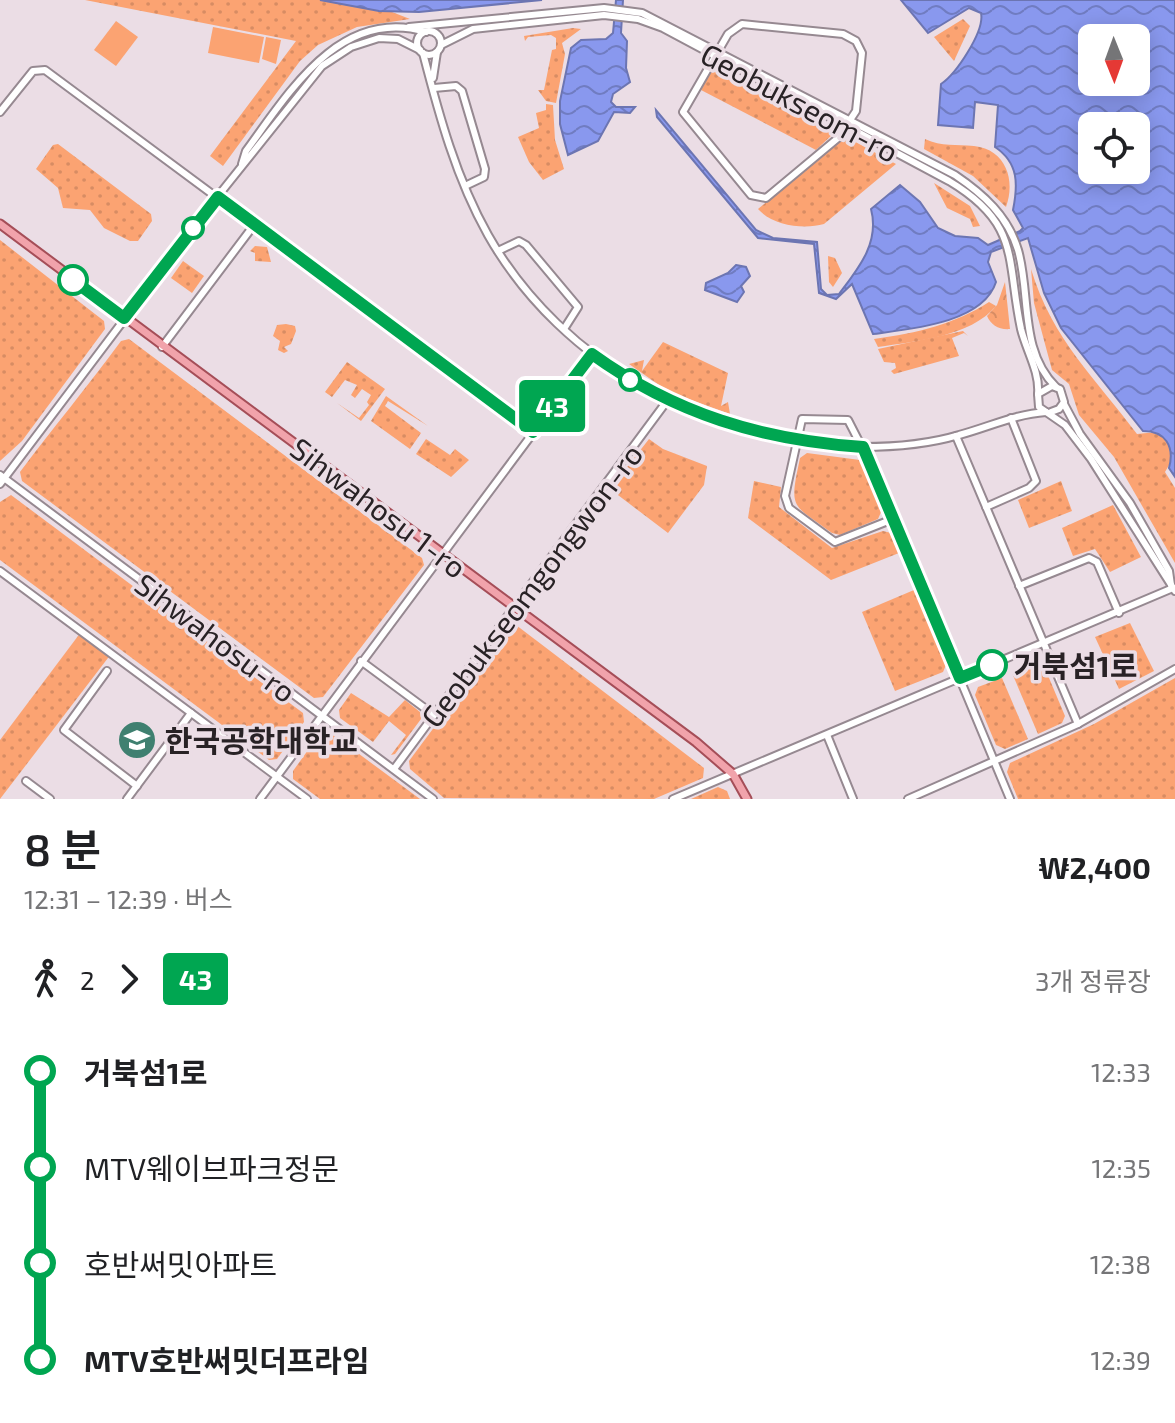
<!DOCTYPE html>
<html lang="ko">
<meta charset="utf-8">
<style>
:root{--surface:#fff;--page:#f6f6f6;--text:#202124;--muted:#757577}
body{margin:0;font-family:"Exo 2","Noto Sans KR",sans-serif;background:var(--page);color:var(--text);height:100vh;display:flex;flex-direction:column;font-size:30px;white-space:nowrap}
*{box-sizing:border-box;margin:0}
p{font-size:26px;color:var(--muted)}
.icon{flex:none;width:44px;height:44px;fill:none;stroke:currentColor;stroke-width:2;stroke-linecap:round;stroke-linejoin:round}
.map{position:relative;height:799px;overflow:hidden}
.drawer{display:flex;flex-direction:column;background:var(--surface);flex:1}
.drawer>*{flex:none}
.badge{padding:0 16px;border-radius:6px;font-size:28px;line-height:52px}
.needle{width:52px;rotate:179deg}
.fabs{position:absolute;left:1078px;top:24px;display:grid;gap:16px}
.fabs a{display:grid;place-items:center;width:72px;height:72px;border-radius:12px;background:var(--surface);box-shadow:0 4px 20px #0003;font-size:40px}
.map>.badge{position:absolute;translate:-50% -50%;box-shadow:0 0 0 4px #fff}
.legs{display:flex;align-items:center;gap:12px;height:88px;padding:0 24px;font-size:26px}
.legs p{margin-inline-start:auto}
.summary{display:flex;align-items:center;justify-content:space-between;height:136px;padding:0 24px}
h1{font-size:44px;font-weight:600;line-height:60px}
ul{padding:0 24px;list-style:none}
li{display:flex;align-items:center;gap:28px;height:96px;font-size:30px}
li i{display:grid;place-items:center;width:12px;height:100%;margin:0 10px;background:currentColor}
li i::after{content:'';width:20px;height:20px;margin:-10px;border:6px solid;border-radius:50%;background:var(--surface)}
li p{margin-inline-start:auto}
li:first-child i{background:linear-gradient(#0000 50%,currentColor 0)}
li:last-child i{background:linear-gradient(currentColor 50%,#0000 0)}
.map>svg:first-child{display:block}
</style>
<div class="map">
<svg width="1175" height="799" viewBox="0 0 1175 799">
<defs>
<pattern id="green-dots" width="8" height="8" patternUnits="userSpaceOnUse" patternTransform="scale(2)"><rect width="8" height="8" fill="#fba372"/><path d="M2 2h.1M6 6h.1" fill="none" stroke="#d78c63" stroke-width="1.8" stroke-linecap="round"/></pattern>
<pattern id="forest-crowns" width="20" height="18" patternUnits="userSpaceOnUse" patternTransform="scale(2)"><rect width="20" height="18" fill="#fba372"/><path d="M2 6a3 3 0 1 1 6 0M12 15a3 3 0 1 1 6 0" fill="none" stroke="#d78c63"/></pattern>
<pattern id="water-waves" width="16" height="10" patternUnits="userSpaceOnUse" patternTransform="scale(2)"><rect width="16" height="10" fill="#8998ee"/><path d="M0 5q4-4 8 0t8 0" fill="none" stroke="#707cc1"/></pattern>
</defs>
<rect width="100%" height="100%" fill="#ebdde5"/>
<g fill="url(#green-dots)">
<polygon points="85,0 320,0 392,12 410,19 357,27 318,45 300,61 223,166 210,156 296,41"/>
<polygon points="963,19 970,26 954,61 934,37"/>
<polygon points="573,28 581,29 562,43 565,54 556,103 546,101 538,90 544,90 552,50 556,49 556,38 551,35 528,37 525,41 524,36"/>
<polygon points="720,70 831,129 833,134 816,150 701,90 711,72"/>
<polygon points="546,104 553,105 555,140 564,169 543,180 529,162 518,137 539,128 536,113 546,110"/>
<path d="M843,139H850L896,164L824,224C803,230 772,225 758,209Z"/>
<path d="M925,139C942,147 956,144 974,146C1006,149 1016,181 1006,207L973,176L924,149Z"/>
<polygon points="58,144 151,214 152,221 138,241 130,241 104,228 90,210 63,208 58,188 36,169 53,145"/>
<polygon points="934,183 970,206 980,226 973,227 970,219 947,208"/>
<polygon points="0,240 104,321 105,329 22,441 0,461"/>
<polygon points="255,246 267,247 271,262 255,261 255,253 250,251"/>
<polygon points="828,256 835,258 842,273 833,287 829,282"/>
<polygon points="183,261 204,276 192,293 171,278"/>
<path d="M1031,269C1053,341 1094,376 1137,434L1157,432L1171,445L1172,460L1165,472L1175,488V563L1114,457L1079,415L1069,384L1052,370L1034,303Z"/>
<path d="M989,302L996,306C970,337 916,341 878,347L874,339C918,333 955,324 989,302Z"/>
<polygon points="286,324 295,326 296,331 291,344 284,347 288,351 284,353 278,350 280,341 273,336 277,325"/>
<polygon points="963,331 968,336 964,333 952,338 959,356 894,374 891,371 896,368 895,363 884,362 878,349"/>
<path d="M129,339L422,558L424,565L323,697L314,698L22,481L20,472C53,428 88,386 121,341Z"/>
<polygon points="663,342 728,373 721,406 728,402 730,414 669,392 629,364 644,360 642,371"/>
<polygon points="347,362 385,389 361,421 337,403 359,418 369,405 367,402 371,395 362,389 355,398 351,395 357,385 345,380 332,397 325,392"/>
<polygon points="386,396 428,426 388,401 385,406 421,433 410,449 371,421"/>
<polygon points="426,439 450,455 455,449 469,460 451,477 416,454"/>
<polygon points="649,439 663,449 707,466 704,485 668,533 610,489"/>
<path d="M807,453L860,460L882,510L878,519L840,535L832,533C791,503 789,510 800,458Z"/>
<polygon points="754,481 781,487 779,507 832,548 883,531 891,533 899,553 831,580 748,518"/>
<polygon points="1061,481 1072,511 1029,528 1018,500"/>
<polygon points="11,495 303,713 304,722 277,759 269,760 0,560 0,502"/>
<polygon points="1113,505 1141,557 1110,572 1095,549 1073,556 1062,528"/>
<polygon points="914,590 946,665 943,672 895,691 862,612"/>
<polygon points="1130,623 1154,671 1119,689 1095,637"/>
<polygon points="516,625 704,768 703,778 654,799 444,798 410,769 409,761 508,628"/>
<polygon points="81,632 111,654 0,799 0,740"/>
<polygon points="1036,663 1044,666 1065,716 1062,723 1038,734 1012,673"/>
<polygon points="1002,678 1028,739 1005,749 996,745 975,695 978,687"/>
<polygon points="1175,678 1175,799 1018,799 1007,772 1010,763 1094,724"/>
<polygon points="351,693 389,717 405,700 420,712 421,719 395,754 391,755 406,735 389,721 373,742 340,718 339,710"/>
<polygon points="328,731 420,799 320,799 293,779 293,771 321,732"/>
<polygon points="718,787 727,791 730,799 691,799"/>
</g>
<path fill="url(#forest-crowns)" d="M1005,282L1010,329C999,330 991,325 987,316L997,305Z"/>
<g fill="#fba372">
<polygon points="116,21 138,37 116,66 94,50"/>
<polygon points="213,27 264,37 259,63 208,53"/>
<polygon points="266,37 281,40 276,64 262,59"/>
</g>
<g fill="url(#water-waves)" stroke="#6c75b2" stroke-width="2" fill-rule="evenodd">
<polygon points="320,0 542,0 419,12 379,11"/>
<polygon points="616,0 623,0 621,33 627,41 626,68 630,82 613,94 611,102 616,107 635,107 630,113 614,112 598,141 568,155 560,124 560,101 571,48 581,40 606,39 613,33"/>
<path d="M901,0H1175V477L1169,468C1175,446 1165,431 1143,431L1061,328L1044,293L1028,238L991,252L988,262L996,282C983,323 911,329 873,334L852,284L836,299L819,293L814,244L758,238L657,117L656,110L756,230L773,238L817,242L821,289L827,295L839,294C858,269 880,243 871,209L900,185L920,202L938,228L955,236L978,238L988,245L1020,231L1023,228L1013,210C1018,185 1019,163 995,147L998,105L975,102L973,128L938,125L941,84C956,74 985,31 981,13L969,8L928,33ZM1092,38H1136V82H1092ZM1092,126H1136V170H1092Z"/>
<polygon points="736,265 746,267 750,276 741,286 744,292 737,302 705,290 706,283 728,273"/>
</g>
<g fill="none" stroke-linecap="round" stroke-linejoin="round">
<g stroke="#968991" stroke-width="10">
<g id="minor">
<polygon points="742,24 843,34 856,41 862,53 856,111 838,138 766,198 751,195 683,112 728,34"/>
<path d="M409,27L604,8L642,13L955,175C983,194 1008,216 1018,250C1031,295 1019,351 1056,387"/>
<circle cx="429" cy="43" r="12"/>
<path d="M441,45L473,29L604,15L638,19L663,28L949,181C1021,224 1006,259 1021,329C1026,350 1040,372 1038,394"/>
<path d="M423,53C439,115 456,178 488,235C562,366 714,446 862,447C893,447 929,444 959,435C989,427 1015,414 1046,412"/>
<polyline points="433,78 437,52"/>
<polyline points="434,88 456,86 462,91 485,169 484,177 465,186"/>
<polyline points="0,112 33,71 45,70 533,432"/>
<path d="M242,164L246,151C288,94 340,6 426,32"/>
<polyline points="498,251 519,241 526,245 578,307 564,329"/>
<polyline points="162,347 254,225"/>
<polyline points="1064,404 1080,434 1130,503 1169,571 1171,585"/>
<polyline points="1051,412 1059,409 1064,402 1060,389 1052,386 1038,394 1039,407 1065,425 1091,459 1175,591"/>
<polyline points="956,436 1078,724"/>
<polyline points="0,475 433,799"/>
<polyline points="0,484 210,206 322,66 351,47 379,38 398,39 420,50"/>
<polyline points="986,507 1029,488 1036,481 1011,418"/>
<polyline points="893,519 835,542 789,508 785,496 802,419 848,420 869,461 1010,799"/>
<polyline points="0,571 307,799"/>
<polyline points="1019,586 1089,558 1097,562 1119,613"/>
<polyline points="361,661 434,715"/>
<polyline points="107,671 64,730 137,786"/>
<polyline points="827,735 853,799"/>
<polyline points="394,769 667,401"/>
<polyline points="26,781 50,799"/>
<polyline points="127,799 191,713"/>
<polyline points="260,799 592,354"/>
<polyline points="673,799 1173,588"/>
<polyline points="908,799 1078,724 1175,669"/>
</g>
</g>
<g stroke="#a54e58" stroke-width="11">
<polyline id="major" points="0,224 696,742 733,774 747,799"/>
</g>
<use href="#minor" stroke="#fff" stroke-width="6"/>
<use href="#major" stroke="#f1a3ab" stroke-width="7"/>
</g>
<g fill="none" stroke-linecap="round" stroke-linejoin="round">
<g stroke="#fff" stroke-width="18">
<path id="line-1" d="M73,280L124,318L218,197L533,432L592,354C675,414 762,440 863,447L960,678L992,665"/>
</g>
<use href="#line-1" stroke="#00a651" stroke-width="12"/>
</g>
<defs>
<g id="university-disc" transform="scale(2)"><circle r="9.5" fill="#3f8070" stroke="#ebdde5"/><path d="M0-5L7-2L0 1L-7-2ZM-4 1L0 2.5L4 1V4Q0 6-4 4Z" fill="#fff"/></g>
</defs>
<g fill-rule="evenodd">
<use href="#university-disc" x="137" y="740"/>
</g>
<g fill="#fff" stroke="#00a651" stroke-width="4">
<circle cx="193" cy="228" r="10"/>
<circle cx="73" cy="280" r="14"/>
<circle cx="630" cy="380" r="10"/>
<circle cx="992" cy="665" r="14"/>
</g>
<g text-anchor="middle" dominant-baseline="central" stroke-width="7" stroke-linejoin="round" paint-order="stroke">
<g font-size="30" fill="#282225" stroke="#ebdde5">
<text transform="translate(800 102) rotate(28)">Geobukseom-ro</text>
<text transform="translate(379 507) rotate(37)">Sihwahosu 1-ro</text>
<text transform="translate(531 585) rotate(-53)">Geobukseomgongwon-ro</text>
<text transform="translate(216 637) rotate(37)">Sihwahosu-ro</text>
</g>
<g font-size="30" font-weight="bold" fill="#282225" stroke="#ebdde5" text-anchor="start">
<text x="1014" y="665">거북섬1로</text>
</g>
<g font-size="30" font-weight="bold" fill="#282225" stroke="#ebdde5" text-anchor="start">
<text x="165" y="740">한국공학대학교</text>
</g>
</g>
</svg>
<div class="fabs">
<a><svg class="needle" viewBox="-14 -14 28 28"><path d="M0-13l5 13h-10z" fill="#e53935"/><path d="M0 13l5-13h-10z" fill="#757577"/></svg></a>
<a><svg class="icon" aria-label="locate" viewBox="0 0 24 24"><circle cx="12" cy="12" r="6"/><path d="M12 2v4M12 18v4M2 12h4M18 12h4"/></svg></a>
</div>
<b class="badge" style="left:552px;top:406px;background:#00a651;color:#fff">43</b>
</div>
<section class="drawer">
<div class="summary"><div><h1>8 분</h1><p>12:31 – 12:39 · 버스</p></div><b>₩2,400</b></div>
<div class="legs"><svg class="icon" aria-label="walk" viewBox="0 0 24 24"><circle cx="13" cy="4" r="2"/><path d="M13 8l-2 6 4 7M11 14l-3 7M7 12l3-4h3l4 4"/></svg>2<svg class="icon" aria-label="forward" viewBox="0 0 24 24"><path d="M9 5l7 7-7 7"/></svg><b class="badge" style="background:#00a651;color:#fff">43</b><p>3개 정류장</p></div>
<ul>
<li><i style="color:#00a651"></i><b>거북섬1로</b><p>12:33</p></li>
<li><i style="color:#00a651"></i><span>MTV웨이브파크정문</span><p>12:35</p></li>
<li><i style="color:#00a651"></i><span>호반써밋아파트</span><p>12:38</p></li>
<li><i style="color:#00a651"></i><b>MTV호반써밋더프라임</b><p>12:39</p></li>
</ul>
</section>
